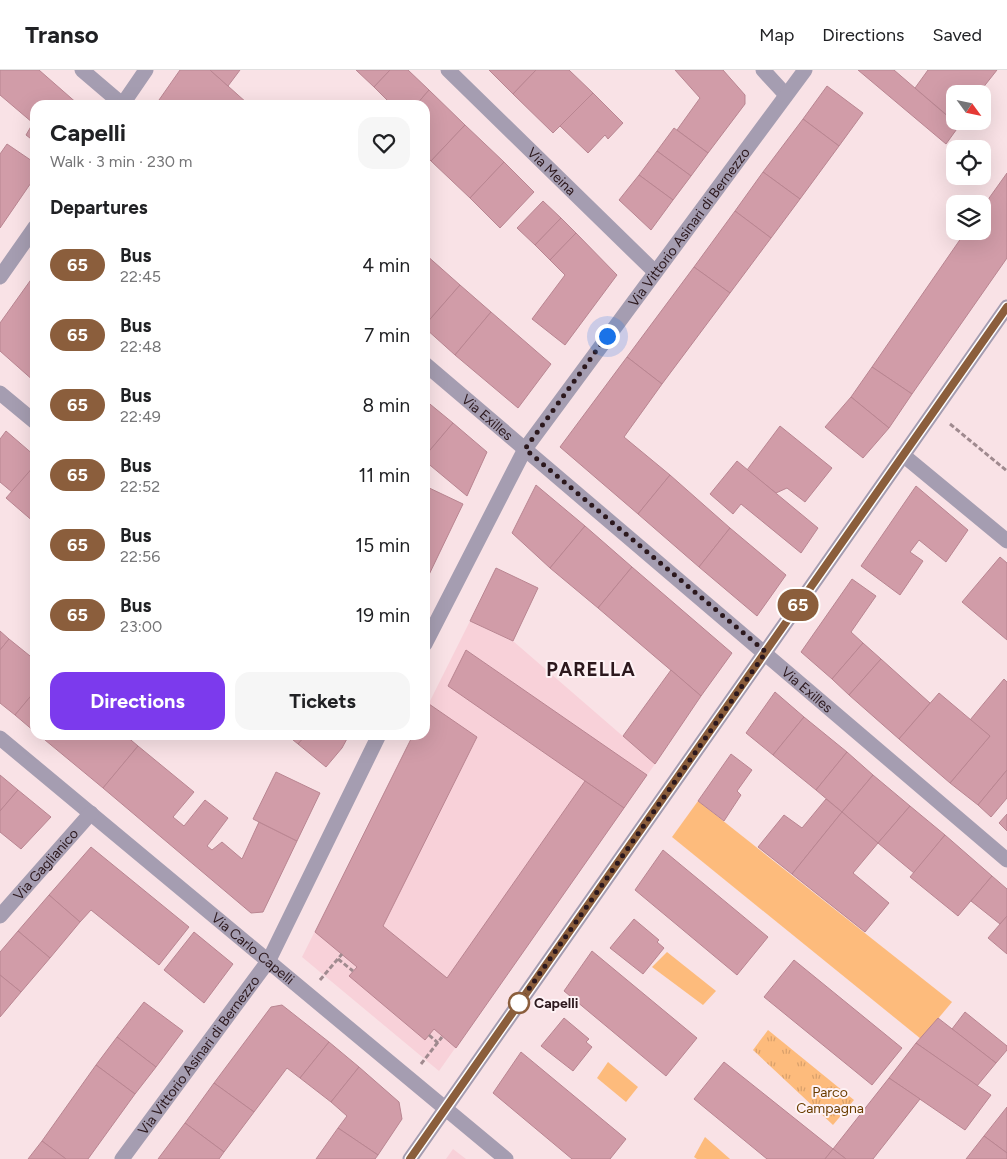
<!DOCTYPE html>
<meta charset="utf-8">
<style>
:root{--surface:#fff;--page:#f6f6f6;--text:#202124;--muted:#757577;--line:#e0e0e0;--accent:#7c3aed}
body{margin:0;font-family:Figtree,sans-serif;background:var(--page);color:var(--text);height:100vh;display:flex;flex-direction:column;font-size:19px;white-space:nowrap}
*{box-sizing:border-box;margin:0}
p{font-size:16px;color:var(--muted)}
.icon{flex:none;width:28px;height:28px;fill:none;stroke:currentColor;stroke-width:2;stroke-linecap:round;stroke-linejoin:round}
.map{position:relative;flex:1;overflow:hidden}
.side{position:absolute;left:30px;top:30px;width:400px;height:640px;display:flex;flex-direction:column;background:var(--surface);border-radius:15px;box-shadow:0 5px 20px #0002}
.side>*{flex:none}
.badge{padding:0 10px;border-radius:16px;font-size:18px;line-height:32px}
.needle{width:32px;rotate:123deg}
.buttons{position:absolute;left:946px;top:15px;display:grid;gap:10px}
.buttons a{display:grid;place-items:center;width:45px;height:45px;border-radius:10px;background:var(--surface);box-shadow:0 5px 20px #0002;font-size:25px}
.you{position:absolute;width:25px;height:25px;margin:-12px;border:4px solid #fff;border-radius:50%;background:#1a73e8;box-shadow:0 0 0 8px #1a73e833}
.map>.badge{position:absolute;translate:-50% -50%;box-shadow:0 0 0 2px #fff}
h2{padding:0 20px;font-size:19px;line-height:45px}
.round{display:grid;place-items:center;flex:none;width:52px;height:52px;border-radius:15px;background:var(--page)}
.overview{display:flex;align-items:center;justify-content:space-between;height:85px;padding:0 20px}
h1{font-size:24px;font-weight:700;line-height:38px}
.action{display:flex;gap:10px;margin-top:auto;padding:10px 20px}
.action a{flex:1;height:58px;border-radius:15px;background:var(--accent);color:#fff;font-size:20px;font-weight:700;line-height:58px;text-align:center}
.action a+a{background:var(--page);color:var(--text)}
ul{padding:0;list-style:none}
li{display:flex;align-items:center;gap:15px;height:70px;padding:0 20px}
li div{flex:1}
li b{display:block;font-size:19px}
li em{font-style:normal}
li .badge{min-width:55px;font-weight:700;text-align:center}
header{display:flex;align-items:center;gap:30px;box-sizing:border-box;height:70px;padding:0 25px;background:var(--surface);border-bottom:1px solid var(--line)}
header strong{font-size:24px}
nav{display:flex;gap:28px;margin-inline-start:auto;font-size:18px}
.map>svg:first-child{display:block}
</style>
<header>
<strong>Transo</strong>
<nav><a>Map</a><a>Directions</a><a>Saved</a></nav>
</header>
<div class="map">
<svg width="1007" height="1089" viewBox="0 0 1007 1089">
<defs>
<pattern id="park-tufts" width="24" height="20" patternUnits="userSpaceOnUse" patternTransform="scale(1.25)"><rect width="24" height="20" fill="#fdbb7c"/><path d="M3 7l-1-3M5 7V3M7 7l1-3M15 17l-1-3M17 17v-4M19 17l1-3" fill="none" stroke="#d9a06b"/></pattern>
</defs>
<rect width="100%" height="100%" fill="#f9e2e6"/>
<g fill="#f8d1d9">
<polygon points="470,551 513,571 655,694 439,1001 302,887 413,665 425,665 425,641"/>
<polygon points="453,1079 466,1089 446,1089"/>
</g>
<g fill="#fdbb7c">
<polygon points="698,731 952,932 921,969 672,767"/>
<polygon points="667,882 716,921 703,935 652,897"/>
<polygon points="608,992 638,1017 626,1032 597,1008"/>
<polygon points="705,1067 730,1089 697,1089 694,1087"/>
</g>
<polygon fill="url(#park-tufts)" points="768,960 854,1030 833,1055 753,980"/>
<g fill="#d19ca8" stroke="#b98591">
<polygon points="0,0 39,0 79,35 35,35 35,72 26,65 33,53 0,25"/>
<polygon points="180,0 210,0 247,33 245,35 165,35 159,30"/>
<polygon points="210,0 240,0 228,16"/>
<polygon points="356,0 390,0 374,17"/>
<polygon points="390,0 408,0 429,20 416,35 392,35 374,17"/>
<polygon points="489,0 536,0 513,24"/>
<polygon points="536,0 569,0 593,23 553,63 513,24"/>
<polygon points="675,0 723,0 745,25 745,34 708,83 677,60 700,28"/>
<polygon points="858,0 894,0 959,56 946,74"/>
<polygon points="928,0 997,0 978,24 955,24 955,52 915,18"/>
<polygon points="827,16 863,43 839,76 803,49"/>
<polygon points="429,20 465,55 431,91 425,85 425,35 416,35"/>
<polygon points="593,23 623,53 608,69 605,65 588,83 560,56"/>
<polygon points="803,49 839,76 800,129 763,102"/>
<polygon points="465,55 504,92 470,128 431,91"/>
<polygon points="674,58 708,83 691,106 657,81"/>
<polygon points="7,74 35,93 35,107 0,158 0,84"/>
<polygon points="657,81 691,106 673,130 639,105"/>
<polygon points="504,92 534,122 500,158 470,128"/>
<polygon points="763,102 800,129 771,168 735,141"/>
<polygon points="1007,103 1007,188 912,324 872,297 966,161 982,161 982,138"/>
<polygon points="639,105 673,130 651,160 619,130"/>
<polygon points="543,131 561,148 535,175 517,158"/>
<polygon points="735,141 771,168 730,223 694,197"/>
<polygon points="561,148 576,163 550,190 535,175"/>
<polygon points="576,163 617,205 565,275 532,249 565,205 550,190"/>
<polygon points="425,184 460,215 425,255"/>
<polygon points="694,197 730,223 662,314 627,287"/>
<polygon points="35,204 35,312 0,281 0,253"/>
<polygon points="460,215 491,242 455,285 425,258 425,255"/>
<polygon points="491,242 551,294 518,338 455,285"/>
<polygon points="627,287 662,314 624,367 670,405 638,444 560,377"/>
<polygon points="872,297 912,324 889,358 851,327"/>
<polygon points="851,327 889,358 863,388 825,357"/>
<polygon points="425,330 453,353 425,386"/>
<polygon points="453,353 487,382 467,426 425,391 425,386"/>
<polygon points="780,356 832,398 805,432 787,418 776,423 747,400"/>
<polygon points="6,361 35,386 35,395 12,422 0,412 0,369"/>
<polygon points="737,391 818,458 801,483 741,434 733,444 710,424"/>
<polygon points="35,395 35,453 6,428"/>
<polygon points="670,405 730,458 699,497 638,444"/>
<polygon points="536,415 585,456 550,498 512,463"/>
<polygon points="425,416 463,434 425,513"/>
<polygon points="916,416 968,460 946,492 919,470 910,482 923,491 900,525 861,496"/>
<polygon points="585,456 632,497 598,538 550,498"/>
<polygon points="730,458 786,505 757,546 699,497"/>
<polygon points="1000,487 1007,493 1007,570 962,532"/>
<polygon points="632,497 732,583 701,626 598,538"/>
<polygon points="496,498 538,518 513,571 470,551"/>
<polygon points="852,509 876,526 851,562 863,573 832,609 801,582"/>
<polygon points="0,561 9,569 0,580"/>
<polygon points="9,569 35,590 35,621 15,645 0,633 0,580"/>
<polygon points="863,573 881,589 849,625 832,609"/>
<polygon points="466,580 647,705 624,738 448,616"/>
<polygon points="881,589 930,633 899,669 849,625"/>
<polygon points="671,600 701,626 655,694 623,666"/>
<polygon points="1004,609 1007,612 1007,700 978,735 950,713 990,666 970,650"/>
<polygon points="35,621 35,662 15,645"/>
<polygon points="775,622 804,647 773,685 746,663"/>
<polygon points="939,623 990,666 950,713 899,669"/>
<polygon points="429,634 477,667 383,856 447,908 585,711 624,738 456,978 434,959 425,970 349,906 357,897 315,862 413,665 425,665 425,641"/>
<polygon points="804,647 847,682 816,720 773,685"/>
<polygon points="39,665 125,665 138,676 103,718"/>
<polygon points="287,665 306,665 298,674"/>
<polygon points="306,665 349,665 342,678 326,697 298,674"/>
<polygon points="138,676 194,722 173,747 184,756 205,730 228,748 207,776 212,780 222,772 242,789 259,752 297,771 263,842 251,843 103,718"/>
<polygon points="847,682 873,705 842,742 816,720"/>
<polygon points="731,684 752,700 737,721 741,725 724,751 698,731"/>
<polygon points="1007,700 1007,728 991,747 978,735"/>
<polygon points="276,702 320,723 297,771 253,749"/>
<polygon points="0,705 18,720 0,741"/>
<polygon points="873,705 910,736 878,773 842,742"/>
<polygon points="18,720 51,747 21,779 0,762 0,741"/>
<polygon points="826,729 842,742 792,804 758,777 784,745 802,758"/>
<polygon points="910,736 945,765 914,803 878,773"/>
<polygon points="842,742 878,773 853,803 889,833 865,862 792,804"/>
<polygon points="1007,744 1007,761 999,753"/>
<polygon points="945,765 992,806 958,846 910,807"/>
<polygon points="91,777 189,857 159,895 91,840 80,852 49,825"/>
<polygon points="663,780 768,867 737,905 635,820"/>
<polygon points="992,806 1007,819 1007,846 1000,854 971,831"/>
<polygon points="49,825 80,852 50,888 18,861"/>
<polygon points="1007,846 1007,884 988,868"/>
<polygon points="634,849 659,870 657,872 664,878 643,904 610,878"/>
<polygon points="18,861 50,888 21,922 0,905 0,882"/>
<polygon points="194,862 233,894 204,933 164,900"/>
<polygon points="592,881 697,968 666,1006 564,921"/>
<polygon points="794,890 902,978 872,1015 764,927"/>
<polygon points="0,905 21,922 0,947"/>
<polygon points="144,932 183,961 156,997 117,967"/>
<polygon points="282,935 329,972 300,1008 287,998 254,1042 214,1013 271,937"/>
<polygon points="965,942 1007,976 1007,980 996,993 952,959"/>
<polygon points="564,948 589,969 586,972 592,977 573,1001 541,976"/>
<polygon points="938,948 996,993 977,1016 916,973"/>
<polygon points="117,967 156,997 135,1024 96,995"/>
<polygon points="329,972 359,997 331,1032 300,1008"/>
<polygon points="916,973 991,1025 965,1060 889,1008"/>
<polygon points="521,982 626,1069 610,1089 572,1089 493,1023"/>
<polygon points="724,992 833,1079 825,1089 767,1089 694,1029"/>
<polygon points="96,995 135,1024 88,1089 66,1089 42,1071"/>
<polygon points="359,997 399,1032 402,1049 378,1085 338,1058 347,1046 331,1032"/>
<polygon points="889,1008 920,1029 873,1089 846,1089 833,1079"/>
<polygon points="214,1013 254,1042 224,1082 185,1053"/>
<polygon points="1007,1037 1007,1083 984,1066"/>
<polygon points="185,1053 224,1082 219,1089 158,1089"/>
<polygon points="338,1058 378,1085 375,1089 316,1089"/>
<polygon points="984,1066 1007,1083 1007,1089 966,1089"/>
<polygon points="42,1071 66,1089 28,1089"/>
<polygon points="833,1079 846,1089 825,1089"/>
</g>
<g fill="none" stroke-linecap="round" stroke-linejoin="round">
<g stroke="#a08a8f" stroke-width="3" stroke-dasharray="5 2.5" stroke-linecap="butt">
<polyline points="950,354 1007,401"/>
<polyline points="338,889 353,901"/>
<polyline points="320,910 342,884"/>
<polyline points="429,965 438,973"/>
<polyline points="421,994 442,967"/>
</g>
<g stroke="#a59db1" stroke-width="15">
<polyline points="82,0 123,35"/>
<path id="s1" d="M448,0L655,202"/>
<polyline points="763,0 786,25"/>
<polyline points="122,35 146,0"/>
<polyline points="0,207 35,157"/>
<path id="s2" d="M425,294L1007,790"/>
<polyline points="0,323 35,352"/>
<polyline points="903,385 1007,471"/>
<path id="s3" d="M425,574L525,379L805,0"/>
<path id="s4" d="M0,668L506,1089"/>
<path id="s5" d="M0,846L91,743"/>
<path id="s6" d="M122,1089L269,890L379,665"/>
<polyline points="410,1089 1007,237"/>
</g>
</g>
<g fill="none" stroke-linecap="round" stroke-linejoin="round">
<g stroke="#fff" stroke-width="11">
<polyline id="line" points="410,1089 1007,237"/>
</g>
<use href="#line" stroke="#8b5e3c" stroke-width="8"/>
<polyline stroke="#2c181d" stroke-width="5" stroke-dasharray="0 9" points="519,933 766,582 525,379 607,266"/>
</g>
<circle fill="#fff" stroke="#8b5e3c" stroke-width="2.5" cx="519" cy="933" r="10"/>
<g text-anchor="middle" dominant-baseline="central" stroke-width="4" stroke-linejoin="round" paint-order="stroke">
<g font-size="14" fill="#2c181d" stroke="#fef2f5">
<text stroke="none"><textPath href="#s1" startOffset="145">Via Meina</textPath></text>
<text stroke="none"><textPath href="#s3" startOffset="495">Via Vittorio Asinari di Bernezzo</textPath></text>
<text stroke="none"><textPath href="#s2" startOffset="82">Via Exilles</textPath></text>
<text stroke="none"><textPath href="#s2" startOffset="502">Via Exilles</textPath></text>
<text stroke="none"><textPath href="#s5" startOffset="69">Via Gaglianico</textPath></text>
<text stroke="none"><textPath href="#s4" startOffset="329">Via Carlo Capelli</textPath></text>
<text stroke="none"><textPath href="#s6" startOffset="129">Via Vittorio Asinari di Bernezzo</textPath></text>
</g>
<g font-size="14" font-weight="bold" fill="#2c181d" stroke="#fef2f5" text-anchor="start">
<text x="534" y="933">Capelli</text>
</g>
<g font-size="14" fill="#6b3d00" stroke="#fef2f5">
<text x="830" y="1022">Parco<tspan x="830" dy="16">Campagna</tspan></text>
</g>
<g font-size="19" font-weight="bold" letter-spacing="1" fill="#2c181d" stroke="#fef2f5">
<text x="591" y="599">PARELLA</text>
</g>
</g>
</svg>
<div class="buttons">
<a><svg class="needle" viewBox="-14 -14 28 28"><path d="M0-13l5 13h-10z" fill="#e53935"/><path d="M0 13l5-13h-10z" fill="#757577"/></svg></a>
<a><svg class="icon" aria-label="locate" viewBox="0 0 24 24"><circle cx="12" cy="12" r="6"/><path d="M12 2v4M12 18v4M2 12h4M18 12h4"/></svg></a>
<a><svg class="icon" aria-label="layers" viewBox="0 0 24 24"><path d="M12 4l9 5-9 5-9-5zM3 14l9 5 9-5"/></svg></a>
</div>
<div class="you" style="left:607px;top:266px"></div>
<b class="badge" style="left:798px;top:535px;background:#8b5e3c;color:#fff">65</b>
<section class="side">
<div class="overview"><div><h1>Capelli</h1><p>Walk · 3 min · 230 m</p></div><a class="round"><svg class="icon" aria-label="heart" viewBox="0 0 24 24"><path d="M12 20l-8-8c-3-5 5-10 8-4 3-6 11-1 8 4z"/></svg></a></div>
<h2>Departures</h2>
<ul>
<li><span class="badge" style="background:#8b5e3c;color:#fff">65</span><div><b>Bus</b><p>22:45</p></div><em>4 min</em></li>
<li><span class="badge" style="background:#8b5e3c;color:#fff">65</span><div><b>Bus</b><p>22:48</p></div><em>7 min</em></li>
<li><span class="badge" style="background:#8b5e3c;color:#fff">65</span><div><b>Bus</b><p>22:49</p></div><em>8 min</em></li>
<li><span class="badge" style="background:#8b5e3c;color:#fff">65</span><div><b>Bus</b><p>22:52</p></div><em>11 min</em></li>
<li><span class="badge" style="background:#8b5e3c;color:#fff">65</span><div><b>Bus</b><p>22:56</p></div><em>15 min</em></li>
<li><span class="badge" style="background:#8b5e3c;color:#fff">65</span><div><b>Bus</b><p>23:00</p></div><em>19 min</em></li>
</ul>
<div class="action"><a>Directions</a><a>Tickets</a></div>
</section>
</div>
